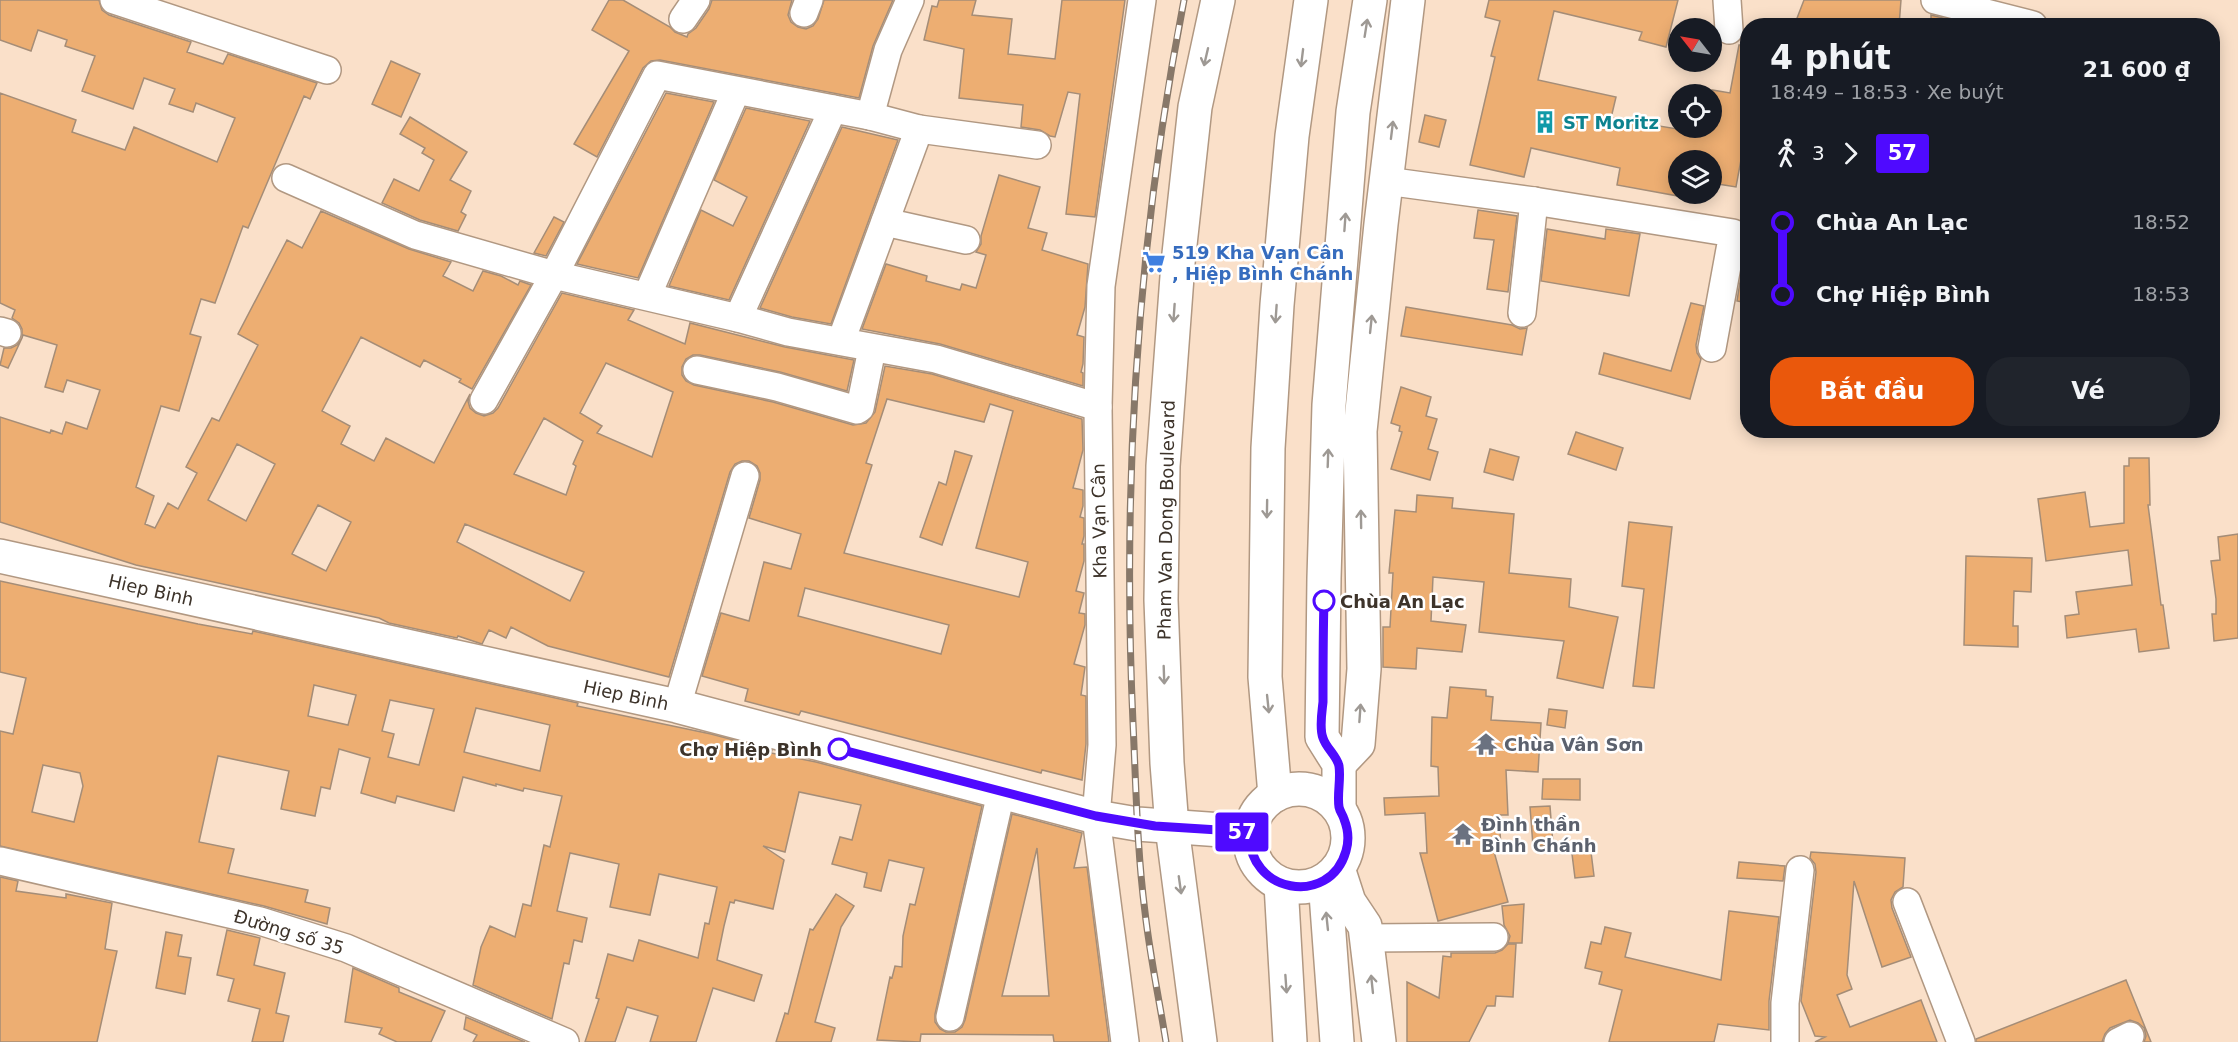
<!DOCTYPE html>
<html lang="vi">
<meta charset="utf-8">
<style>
:root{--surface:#171b24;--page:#20242c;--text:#f1f3f6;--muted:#9ea1a6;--accent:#ea580c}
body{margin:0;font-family:"DejaVu Sans",sans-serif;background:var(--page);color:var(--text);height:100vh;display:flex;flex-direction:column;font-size:22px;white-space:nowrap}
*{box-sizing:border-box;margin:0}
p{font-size:20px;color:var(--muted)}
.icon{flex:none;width:33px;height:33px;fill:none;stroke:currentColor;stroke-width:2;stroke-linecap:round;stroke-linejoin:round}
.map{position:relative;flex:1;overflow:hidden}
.details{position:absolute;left:1740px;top:18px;width:480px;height:420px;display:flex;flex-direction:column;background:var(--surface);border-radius:24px;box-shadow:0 3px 15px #0003}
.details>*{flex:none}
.badge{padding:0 12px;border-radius:4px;font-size:21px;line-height:39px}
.needle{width:39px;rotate:301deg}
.fabs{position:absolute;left:1668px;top:18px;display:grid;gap:12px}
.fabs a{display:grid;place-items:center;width:54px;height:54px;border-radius:50%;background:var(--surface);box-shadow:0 3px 15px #0003;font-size:30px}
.map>.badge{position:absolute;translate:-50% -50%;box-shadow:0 0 0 3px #fff}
.legs{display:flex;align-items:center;gap:9px;height:66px;padding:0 30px;font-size:20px}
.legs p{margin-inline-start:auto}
.overview{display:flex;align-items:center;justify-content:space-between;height:102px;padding:0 30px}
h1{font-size:33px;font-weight:600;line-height:45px}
.action{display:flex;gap:12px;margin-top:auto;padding:12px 30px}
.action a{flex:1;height:69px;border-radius:24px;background:var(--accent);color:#fff;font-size:24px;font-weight:600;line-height:69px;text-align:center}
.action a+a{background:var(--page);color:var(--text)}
ul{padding:0 30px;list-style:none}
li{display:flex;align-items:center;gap:21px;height:72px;font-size:22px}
li i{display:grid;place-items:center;width:9px;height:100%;margin:0 8px;background:currentColor}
li i::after{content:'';width:15px;height:15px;margin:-8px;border:4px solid;border-radius:50%;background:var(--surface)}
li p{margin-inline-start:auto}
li:first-child i{background:linear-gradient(#0000 50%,currentColor 0)}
li:last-child i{background:linear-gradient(currentColor 50%,#0000 0)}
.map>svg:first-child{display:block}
</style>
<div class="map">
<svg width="2238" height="1042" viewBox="0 0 2238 1042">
<rect width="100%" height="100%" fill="#fae0c9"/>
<g fill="#edae72" stroke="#a58d77" stroke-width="1.5" fill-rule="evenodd">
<path d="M0,0H99L102,10L109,15L191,42L187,52L223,64L228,54L317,83L310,99L304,96L248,228L243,226L215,303L201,299L190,334L201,337L179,411L161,406L136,487L154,496L145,524L155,528L168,503L178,509L197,473L186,467L212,418L219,421L258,345L238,334L287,240L302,248L321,211L409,249L451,262L443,276L473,291L483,271L501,276L518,285L520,281L531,285L472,389L459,382L461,379L424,360L420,367L361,337L322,411L350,426L341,444L374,461L386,438L434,463L470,394L468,401L470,408L476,413L484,416L493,413L498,408L562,293L634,310L628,320L685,344L690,323L785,347L854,360L847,391L780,372L700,355H693L686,359L682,367V375L686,381L694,385L773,402L853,425L866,423L875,412L885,366L932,374L1082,419L1083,450L1073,488L1083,490V506L1080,517L1084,518V536L1082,544H1084V561L1076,591L1084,593L1079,613L1085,614V625L1074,664L1085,667L1081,695L1086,696V744L1082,780L1042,770L1041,773L801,711L799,715L745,701L748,689L702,676L721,613L749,621L764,562L791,569L801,534L749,518L760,480V473L757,466L749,461H742L735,464L730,472L669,677L548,646L511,627L506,638L489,630L482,644L458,636L457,638L389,623L379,618L136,565L0,522V417L50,433L51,430L62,434L66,422L87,429L100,390L67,380L63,392L45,387L57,345L23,335L22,338V329L19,323L12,318L15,310L0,303V93L76,120L72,132L125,150L134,127L217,162L235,118L196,103L193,112L169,104L175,89L144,78L133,109L82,91L95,56L65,46L67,40L38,30L31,51L0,40ZM606,363L673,392L652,457L597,433L602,426L580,413ZM887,399L984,422L990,404L1013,411L976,548L1028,562L1019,597L844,553L872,465L866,463ZM544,418L583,441L573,464L576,466L566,495L514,474ZM237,444L275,464L246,521L208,500ZM318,505L351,522L326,571L292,554ZM465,524L584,572L570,601L457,542ZM805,588L949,625L941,654L798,616Z"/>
<polygon points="609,0 623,0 670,27 675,32 687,37 688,34 696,28 709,9 712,0 792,0 788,15 791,22 798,27 806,29 813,26 818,19 824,0 893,0 873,46 859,98 660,60 651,61 643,68 597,157 574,144 629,51 592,30"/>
<polygon points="939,0 976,0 972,15 1012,19 1008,54 1055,59 1062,0 1125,0 1095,217 1066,214 1080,94 1068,92 1055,137 1050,136 1040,130 1021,127 1023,105 959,98 964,49 924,40 932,6 937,7"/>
<polygon points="1489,0 1678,0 1666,47 1639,40 1642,32 1554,11 1538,80 1616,97 1611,118 1701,133 1702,128 1712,128 1712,90 1730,93 1739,45 1748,45 1748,122 1736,187 1712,183 1712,160 1678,160 1678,196 1617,185 1620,168 1531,148 1524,177 1470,165 1495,57 1491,56 1500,21 1485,17"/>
<polygon points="1804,0 1901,0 1899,26 1794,26"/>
<polygon points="1931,15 1955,21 1955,26 1931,26"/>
<polygon points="391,61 420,74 401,117 372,104"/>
<polygon points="666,93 714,102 638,278 577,264"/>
<polygon points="746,108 810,121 729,300 669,286 701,210 733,226 747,197 714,180"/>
<polygon points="1425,115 1446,120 1439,147 1419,142"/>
<polygon points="410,117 467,152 450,180 471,191 461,212 466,215 458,231 420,220 382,203 394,179 419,191 434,160 422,153 425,148 400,134"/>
<polygon points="842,127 898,140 831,324 792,317 760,308"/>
<polygon points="999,175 1040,187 1028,228 1047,233 1042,250 1088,264 1085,307 1077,335 1084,337 1083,364 1081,372 1083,373 1083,386 940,344 862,329 886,264 927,276 926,281 960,290 962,284 976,288 986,255 976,252 981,244 981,236"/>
<polygon points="1478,210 1517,216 1508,292 1487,289 1494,240 1474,238"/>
<polygon points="554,217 564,222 546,256 534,253"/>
<polygon points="1547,229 1605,239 1606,229 1640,234 1629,296 1541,281"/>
<polygon points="1741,276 1748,277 1748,303 1737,301"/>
<polygon points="1691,303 1704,306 1696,345 1697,353 1701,359 1690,399 1599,374 1604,353 1671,371"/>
<polygon points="1406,307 1512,325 1520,329 1527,328 1522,355 1401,336"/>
<polygon points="22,338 8,368 0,365 4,348 11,348 17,345"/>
<polygon points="1401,387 1431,397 1426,416 1437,419 1428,449 1438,452 1430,480 1391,469 1402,432 1399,431 1400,426 1391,423"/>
<polygon points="1576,432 1623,448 1616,470 1568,454"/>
<polygon points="1490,449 1519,457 1513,480 1484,472"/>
<polygon points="955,451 972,456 942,545 920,537 939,482 946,485"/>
<polygon points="2129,458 2149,458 2150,505 2148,505 2161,605 2163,605 2169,648 2139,652 2136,629 2067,638 2065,616 2079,614 2076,592 2132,585 2128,550 2046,561 2038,499 2085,492 2090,527 2124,523 2124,466 2129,466"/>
<polygon points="1417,495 1453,498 1452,508 1514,514 1509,573 1571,579 1569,607 1618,617 1603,688 1557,678 1564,641 1479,632 1484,582 1433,577 1431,621 1466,625 1462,652 1417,648 1416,669 1383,667 1383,627 1390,627 1393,573 1389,573 1395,510 1416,512"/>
<polygon points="1629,522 1672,527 1654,688 1633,686 1644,589 1622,586"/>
<polygon points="2238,534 2238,638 2214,641 2212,614 2216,614 2216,599 2211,561 2220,560 2218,537"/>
<polygon points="1966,556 2032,558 2031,592 2014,591 2013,626 2018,626 2018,647 1964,645"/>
<path d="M0,581L198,624L252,634L253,631L578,703L577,706L711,734L772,750L771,753L816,762L982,806L935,1014V1022L940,1029L946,1032H955L962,1027L965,1020L1012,814L1082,833L1074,868L1087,867L1109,1042H1054L1053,1035L921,1034L920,1042L877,1040L890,977L892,978L895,966L902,967L903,936L910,904L915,905L924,868L889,860L881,891L864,887L867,873L832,864L840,837L852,840L861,805L799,792L785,852L763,846L784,860L773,909L735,900L734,903L730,902L724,926L717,960L762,975L754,1001L713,988L696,1042H650L658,1016L627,1007L615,1042H585L599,999L596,998L608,954L633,961L639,940L698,958L705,923L709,924L717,887L659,874L650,915L610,907L619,864L570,853L557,911L587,918L582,942L574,940L569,964L564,963L552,1019L473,985L481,947L490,926L515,937L523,904L531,906L544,845L550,847L562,796L524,788L523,791L496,784V786L463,777L454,811L397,796L395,803L361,793L370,758L339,749L330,789L321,787L315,816L281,809L289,771L218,756L199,842L234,849L228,873L308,890L305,902L330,908L327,924L264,906L0,846V731L13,734L26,678L0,672ZM314,685L356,695L348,725L308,716ZM390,700L434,709L419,765L388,757L394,734L382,731ZM476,708L550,725L540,771L464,752ZM43,765L80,773L83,786L74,822L32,812ZM1037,848L1049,996H1002Z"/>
<polygon points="1450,687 1486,690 1486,696 1493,697 1491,720 1541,723 1538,772 1506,770 1508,815 1499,815 1501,848 1493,848 1508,902 1438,921 1420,853 1427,853 1425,813 1385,815 1384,798 1439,796 1438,767 1431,766 1432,717 1447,718"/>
<polygon points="1549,709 1567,711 1565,728 1547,725"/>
<polygon points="1543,779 1580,779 1580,800 1542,799"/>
<polygon points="1550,806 1553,845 1533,846 1530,807"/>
<polygon points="1591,852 1594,876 1575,878 1572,854"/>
<polygon points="1811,852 1905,858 1903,887 1895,892 1891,900 1892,908 1911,957 1882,967 1854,881 1847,975 1852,989 1837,995 1850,1027 1921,1000 1937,1042 1815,1042 1825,1037 1815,1036 1801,1001 1816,872 1815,864 1810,858"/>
<polygon points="1739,862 1785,866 1783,881 1737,878"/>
<polygon points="0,877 18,881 16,891 66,898 66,894 112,903 105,949 117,951 97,1042 0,1042"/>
<polygon points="836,894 854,906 841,927 815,1022 835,1028 831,1042 776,1042 785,1013 788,1014 810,929 813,930"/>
<polygon points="1524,904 1522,943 1508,943 1510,936 1504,925 1502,906"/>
<polygon points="1729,911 1779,917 1769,1001 1769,1030 1718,1024 1714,1042 1609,1042 1622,990 1599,984 1602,972 1585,968 1591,942 1601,944 1605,927 1631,933 1625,957 1721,980"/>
<polygon points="227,930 260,938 254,965 285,973 276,1013 289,1016 283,1042 252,1042 260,1009 228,1001 234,979 217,975"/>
<polygon points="166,932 182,935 178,956 191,958 185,994 156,988"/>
<polygon points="1508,944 1516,944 1513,997 1496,996 1495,1006 1487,1006 1469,1042 1407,1042 1407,982 1439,998 1443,956 1451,957 1451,953 1495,953 1502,950"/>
<polygon points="353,968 399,988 399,992 445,1011 431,1042 397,1042 379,1034 382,1028 345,1022"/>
<polygon points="2126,980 2151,1042 2144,1042 2146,1036 2144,1028 2138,1023 2130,1020 2110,1028 2105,1034 2102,1042 1976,1042 1976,1039"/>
<polygon points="466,1017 525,1042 473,1042 477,1035 464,1029"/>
</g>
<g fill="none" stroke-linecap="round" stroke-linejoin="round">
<g stroke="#b19882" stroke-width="30">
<g id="minor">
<polyline points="114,0 327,70"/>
<polyline points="1727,0 1729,30"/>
<polyline points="1935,0 2033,25"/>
<polyline points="804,13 809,0"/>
<polyline points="683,19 696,0"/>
<polyline points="870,116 888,50 910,0"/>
<polyline points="286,178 415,235 554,275 738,318 788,332 936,359 1098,407"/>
<polyline points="1386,181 1534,201 1733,233 1712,348"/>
<polyline points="885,222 966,240"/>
<polyline points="647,296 736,91"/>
<polyline points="1522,313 1534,201"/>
<polyline points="738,318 833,109"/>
<polyline points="0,331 7,333"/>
<polyline points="841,341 919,129"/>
<polyline points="697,370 777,387 857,410 860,408 872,349"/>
<polyline points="484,400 554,275 657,75 870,116 919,129 1037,145"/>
<polyline points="677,706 745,476"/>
<polyline points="0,861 260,921 346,948 565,1042"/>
<polyline points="1907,902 1961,1042"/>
<polyline points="1367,938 1494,937"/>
<polyline points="950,1017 1001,793"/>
<polyline points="1125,1042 1096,817 1102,745 1098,407 1101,286 1142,0"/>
<polyline points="1785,1042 1785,1003 1800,870"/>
<polyline points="2118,1042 2130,1036"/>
</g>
</g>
<g stroke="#b19882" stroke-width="36">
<g id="major">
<polyline points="0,556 677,706 1096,817 1137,824 1250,832"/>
<polyline points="1339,764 1358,744 1364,669 1360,431 1381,224 1408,0"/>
<polyline points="1338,868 1349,902 1365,926 1379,1042"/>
<polyline points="1200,1042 1172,827 1167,763 1161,600 1163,466 1178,263 1195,107 1218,0"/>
</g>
</g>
<g stroke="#b19882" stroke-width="36">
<g id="highway">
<circle cx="1299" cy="838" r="49"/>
<polyline points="1275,795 1265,677 1268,448 1277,305 1292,136 1311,0"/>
<polyline points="1339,809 1339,764 1322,737 1324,578 1329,405 1353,112 1370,0"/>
<polyline points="1325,880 1337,1042"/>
<polyline points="1281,884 1290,1042"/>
</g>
</g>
<use href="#minor" stroke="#fff" stroke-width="27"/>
<use href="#major" stroke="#fff" stroke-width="33"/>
<use href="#highway" stroke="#fff" stroke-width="33"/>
<g stroke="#887869" stroke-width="7">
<path id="rail" d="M1166,1042C1159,999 1150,956 1145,912C1137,850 1136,786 1133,723C1122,482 1138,237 1184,0"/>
</g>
<use href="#rail" stroke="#fff" stroke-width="4.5" stroke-dasharray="14" stroke-linecap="butt"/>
</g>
<defs><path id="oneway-shaft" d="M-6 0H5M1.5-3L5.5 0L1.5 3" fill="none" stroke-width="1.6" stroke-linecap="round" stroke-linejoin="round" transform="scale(1.5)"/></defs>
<g stroke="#9e9994">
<use href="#oneway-shaft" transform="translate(1366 28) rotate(-81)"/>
<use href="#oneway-shaft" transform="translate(1206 57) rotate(103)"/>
<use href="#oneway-shaft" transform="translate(1302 58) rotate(97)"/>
<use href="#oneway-shaft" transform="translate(1392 130) rotate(-83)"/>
<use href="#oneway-shaft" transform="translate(1345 222) rotate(-86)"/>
<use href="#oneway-shaft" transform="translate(1174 313) rotate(94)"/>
<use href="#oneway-shaft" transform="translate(1276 314) rotate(94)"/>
<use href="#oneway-shaft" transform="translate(1371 324) rotate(-84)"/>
<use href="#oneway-shaft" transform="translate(1328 458) rotate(-88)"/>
<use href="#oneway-shaft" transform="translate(1267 509) rotate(91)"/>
<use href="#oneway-shaft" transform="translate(1361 519) rotate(-91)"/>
<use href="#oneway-shaft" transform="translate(1164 675) rotate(88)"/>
<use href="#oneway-shaft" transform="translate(1268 704) rotate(84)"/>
<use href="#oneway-shaft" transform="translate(1360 713) rotate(-86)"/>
<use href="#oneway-shaft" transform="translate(1180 885) rotate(82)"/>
<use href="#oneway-shaft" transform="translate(1327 921) rotate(-96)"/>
<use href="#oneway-shaft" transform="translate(1286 984) rotate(86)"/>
<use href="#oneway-shaft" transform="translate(1372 984) rotate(-96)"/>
</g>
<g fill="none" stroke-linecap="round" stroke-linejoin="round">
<g stroke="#fff" stroke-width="14">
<path id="line-1" d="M839,749L1096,816L1155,826L1250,832C1246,893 1330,908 1346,851C1349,841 1348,829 1344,819C1343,815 1340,812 1339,807C1337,794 1341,779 1339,766C1337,756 1326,748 1323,738C1319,728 1322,712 1323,702C1323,668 1323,634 1324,601"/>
</g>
<use href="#line-1" stroke="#4f0aff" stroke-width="9"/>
</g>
<defs>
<g id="building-bare" transform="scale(1.8)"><path d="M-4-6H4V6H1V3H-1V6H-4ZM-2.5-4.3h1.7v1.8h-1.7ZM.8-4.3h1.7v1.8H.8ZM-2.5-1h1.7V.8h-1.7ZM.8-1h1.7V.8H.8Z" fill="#0f9aa8" stroke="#fff" stroke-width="2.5" paint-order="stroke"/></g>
<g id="supermarket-bare" transform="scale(1.8)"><path d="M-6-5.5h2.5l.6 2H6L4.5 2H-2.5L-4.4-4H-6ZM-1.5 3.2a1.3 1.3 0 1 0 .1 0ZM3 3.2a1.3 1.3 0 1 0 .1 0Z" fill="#3f7fe0" stroke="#fff" stroke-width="2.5" paint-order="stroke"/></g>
<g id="temple-bare" transform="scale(1.8)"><path d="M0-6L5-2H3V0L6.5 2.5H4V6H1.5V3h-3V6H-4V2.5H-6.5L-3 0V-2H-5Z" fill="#6b7280" stroke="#fff" stroke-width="2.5" paint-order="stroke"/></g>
</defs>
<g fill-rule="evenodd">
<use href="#building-bare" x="1545" y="122"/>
<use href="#supermarket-bare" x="1154" y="262"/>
<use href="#temple-bare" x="1486" y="744"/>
<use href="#temple-bare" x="1463" y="834"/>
</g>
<g fill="#fff" stroke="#4f0aff" stroke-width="3">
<circle cx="1324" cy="601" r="10"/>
<circle cx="839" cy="749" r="10"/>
</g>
<g text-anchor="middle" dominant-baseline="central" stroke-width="5" stroke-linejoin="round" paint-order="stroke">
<g font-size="18" font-weight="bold" fill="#0d838f" stroke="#fff" text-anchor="start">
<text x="1563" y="122">ST Moritz</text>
</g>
<g font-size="18" font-weight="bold" fill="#366cbe" stroke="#fff" text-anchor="start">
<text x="1172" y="252">519 Kha Vạn Cân<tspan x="1172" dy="21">, Hiệp Bình Chánh</tspan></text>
</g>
<g font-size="18" fill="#3d332a" stroke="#fff">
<text transform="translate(1166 520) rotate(-89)">Pham Van Dong Boulevard</text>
<text transform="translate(1099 521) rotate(-91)">Kha Vạn Cân</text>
<text transform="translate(151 590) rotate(13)">Hiep Binh</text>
<text transform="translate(626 695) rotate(12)">Hiep Binh</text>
<text transform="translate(289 932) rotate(17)">Đường số 35</text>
</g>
<g font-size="18" font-weight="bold" fill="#3d332a" stroke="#fff" text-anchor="start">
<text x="1340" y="601">Chùa An Lạc</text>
<text x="822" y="749" text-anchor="end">Chợ Hiệp Bình</text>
</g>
<g font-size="18" font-weight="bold" fill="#5b616d" stroke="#fff" text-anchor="start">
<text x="1504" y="744">Chùa Vân Sơn</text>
<text x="1481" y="824">Đình thần<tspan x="1481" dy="21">Bình Chánh</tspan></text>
</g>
</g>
</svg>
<div class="fabs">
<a><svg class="needle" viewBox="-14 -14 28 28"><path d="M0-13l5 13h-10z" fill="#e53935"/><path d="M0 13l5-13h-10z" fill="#9ea1a6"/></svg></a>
<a><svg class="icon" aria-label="locate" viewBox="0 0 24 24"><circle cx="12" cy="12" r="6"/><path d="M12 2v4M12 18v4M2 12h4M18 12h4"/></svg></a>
<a><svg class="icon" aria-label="layers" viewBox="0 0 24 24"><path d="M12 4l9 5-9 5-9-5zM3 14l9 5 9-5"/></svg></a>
</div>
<b class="badge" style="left:1242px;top:832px;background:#4f0aff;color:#fff">57</b>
<section class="details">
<div class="overview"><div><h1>4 phút</h1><p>18:49 – 18:53 · Xe buýt</p></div><b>21 600 ₫</b></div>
<div class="legs"><svg class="icon" aria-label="walk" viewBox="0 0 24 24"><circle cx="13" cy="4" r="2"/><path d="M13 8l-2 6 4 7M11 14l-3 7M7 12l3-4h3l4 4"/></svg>3<svg class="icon" aria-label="forward" viewBox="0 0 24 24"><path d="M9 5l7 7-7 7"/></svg><b class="badge" style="background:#4f0aff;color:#fff">57</b></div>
<ul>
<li><i style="color:#4f0aff"></i><b>Chùa An Lạc</b><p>18:52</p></li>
<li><i style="color:#4f0aff"></i><b>Chợ Hiệp Bình</b><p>18:53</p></li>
</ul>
<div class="action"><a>Bắt đầu</a><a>Vé</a></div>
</section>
</div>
